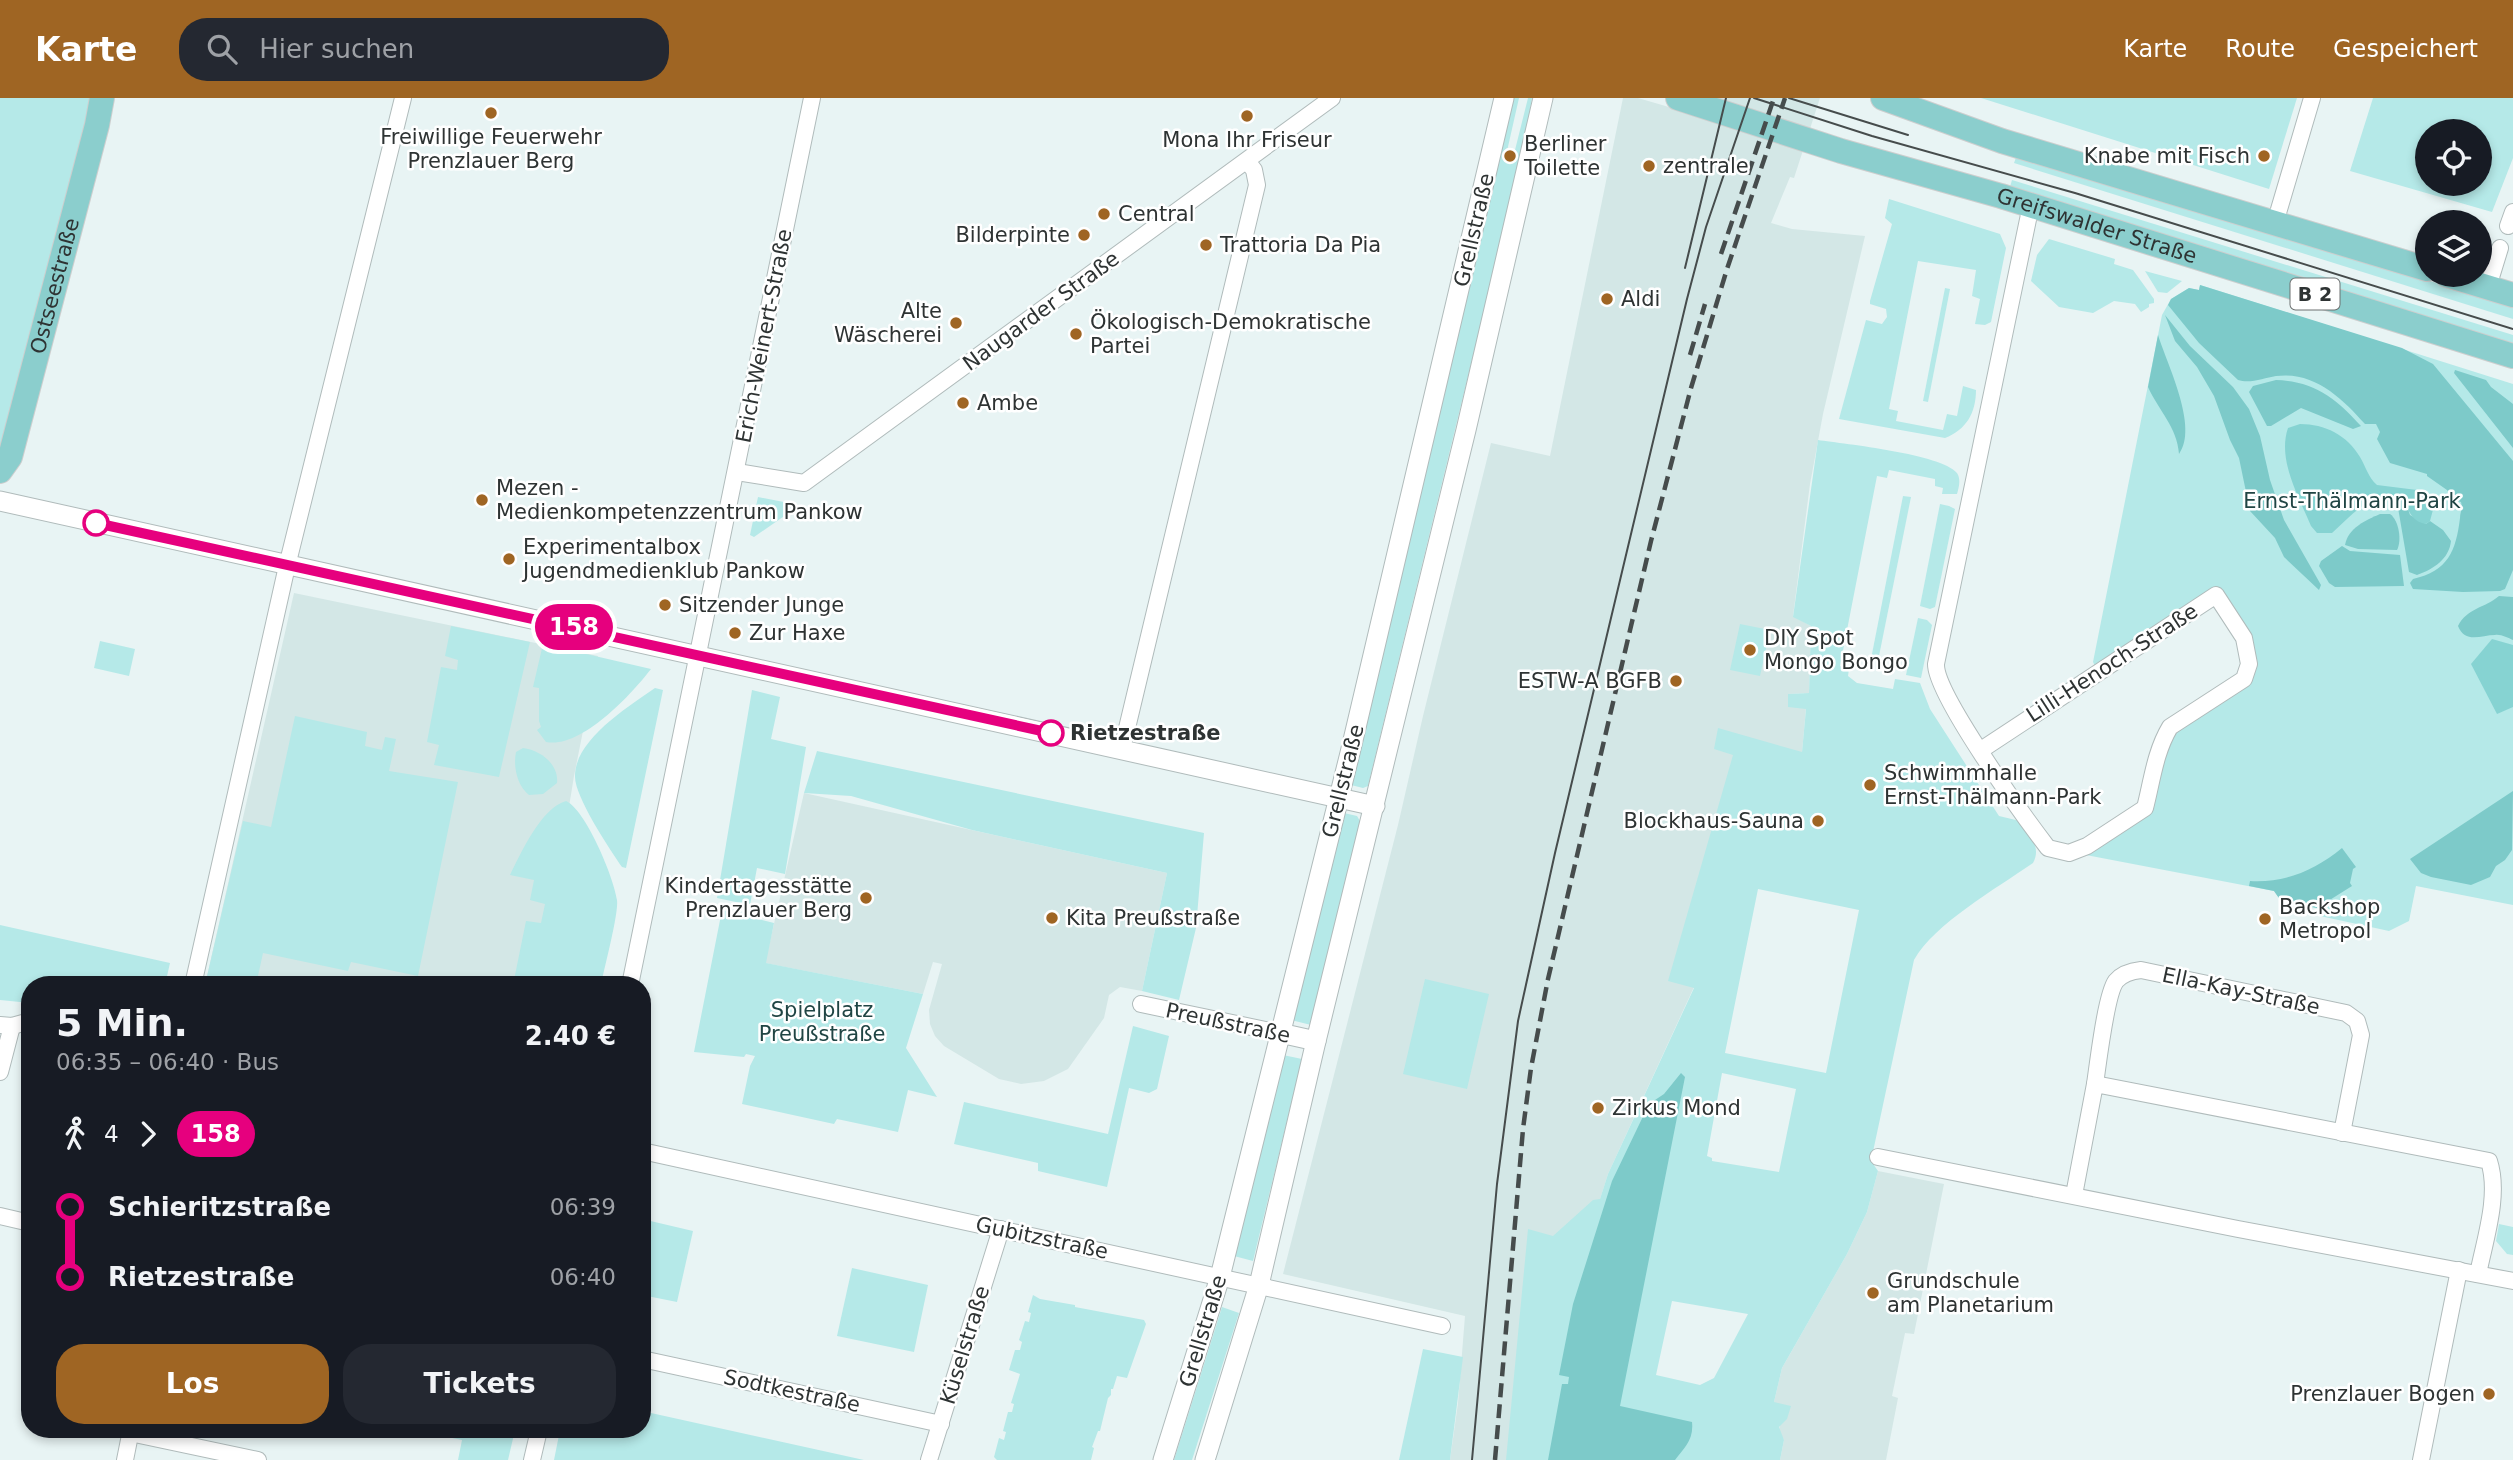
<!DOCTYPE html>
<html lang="de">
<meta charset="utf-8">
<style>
:root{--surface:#171b24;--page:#242831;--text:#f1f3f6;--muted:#9ea1a6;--accent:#9f6523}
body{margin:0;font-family:"DejaVu Sans",sans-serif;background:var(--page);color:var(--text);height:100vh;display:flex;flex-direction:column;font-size:26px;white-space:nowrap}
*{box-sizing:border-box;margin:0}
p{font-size:23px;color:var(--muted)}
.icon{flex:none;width:38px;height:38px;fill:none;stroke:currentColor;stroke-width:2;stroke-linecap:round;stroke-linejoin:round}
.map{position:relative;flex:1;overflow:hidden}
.panel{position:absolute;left:21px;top:878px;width:630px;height:462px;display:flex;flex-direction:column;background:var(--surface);border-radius:28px;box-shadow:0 4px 10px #0003}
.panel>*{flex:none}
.badge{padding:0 14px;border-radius:23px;font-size:24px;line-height:46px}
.buttons{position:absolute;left:2415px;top:21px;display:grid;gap:14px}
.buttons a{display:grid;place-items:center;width:77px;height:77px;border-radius:50%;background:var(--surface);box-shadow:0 4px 10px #0003;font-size:35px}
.map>.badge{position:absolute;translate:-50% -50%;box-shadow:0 0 0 4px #fff}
.legs{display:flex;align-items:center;gap:10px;height:77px;padding:0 35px;font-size:23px}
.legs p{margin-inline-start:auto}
.headline{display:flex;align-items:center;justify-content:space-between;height:119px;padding:0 35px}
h1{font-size:38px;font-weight:600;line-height:52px}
.action{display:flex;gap:14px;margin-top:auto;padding:14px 35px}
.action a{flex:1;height:80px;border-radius:28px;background:var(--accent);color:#fff;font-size:28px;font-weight:600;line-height:80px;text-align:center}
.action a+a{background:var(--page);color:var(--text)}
ul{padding:0 35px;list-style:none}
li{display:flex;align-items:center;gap:24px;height:70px;font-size:26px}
li i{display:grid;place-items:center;width:10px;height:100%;margin:0 9px;background:currentColor}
li i::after{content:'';width:18px;height:18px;margin:-9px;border:5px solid;border-radius:50%;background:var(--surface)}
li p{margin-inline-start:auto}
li:first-child i{background:linear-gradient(#0000 50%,currentColor 0)}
li:last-child i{background:linear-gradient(currentColor 50%,#0000 0)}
header{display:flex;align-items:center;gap:42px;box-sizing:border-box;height:98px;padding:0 35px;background:var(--accent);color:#fff}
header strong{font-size:33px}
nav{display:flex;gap:38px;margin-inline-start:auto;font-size:24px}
.search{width:490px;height:63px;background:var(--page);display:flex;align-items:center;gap:18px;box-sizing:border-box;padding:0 24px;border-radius:28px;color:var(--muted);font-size:26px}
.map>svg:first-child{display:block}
</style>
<header>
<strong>Karte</strong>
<div class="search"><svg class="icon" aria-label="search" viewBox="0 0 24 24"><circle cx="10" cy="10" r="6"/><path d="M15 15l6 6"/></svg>Hier suchen</div>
<nav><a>Karte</a><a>Route</a><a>Gespeichert</a></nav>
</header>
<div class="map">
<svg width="2513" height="1362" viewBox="0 0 2513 1362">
<rect width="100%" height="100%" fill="#e8f4f4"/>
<g fill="#d3e7e6">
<polygon points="1623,0 1638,0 1710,21 1715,0 1820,0 1794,80 1790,79 1771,125 1792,131 1865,138 1823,316 1810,386 1793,518 1811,528 1809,595 1788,596 1806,610 1802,654 1608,1076 1567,1205 1542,1362 1450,1362 1458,1305 1465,1218 1283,1176 1398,727 1423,618 1491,345 1550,358"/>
<polygon points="294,495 598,558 574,678 540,887 205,887"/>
<polygon points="804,695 1167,775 1142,893 1120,889 1109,897 1104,920 1068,971 1044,983 1021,986 999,981 944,948 935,938 930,926 929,912 942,866 933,864 923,896 765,865"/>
<polygon points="1878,1073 1944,1086 1914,1236 1905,1235 1892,1298 1898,1300 1886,1362 1780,1362 1784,1342 1779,1333 1780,1326 1774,1304 1782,1270 1847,1156 1867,1114"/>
</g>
<g fill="#b5e9e8" fill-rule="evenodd">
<polygon points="0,0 93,0 0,354"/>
<polygon points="1514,0 1519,0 1505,62 1512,64 1528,0 1532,0 1523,53 1368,688 1363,690 1351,687 1411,427"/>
<polygon points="1981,0 2297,0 2269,91"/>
<path d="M2373,0H2513V60L2492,114L2350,73ZM2480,33V86H2427V33Z"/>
<polygon points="2018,54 2513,209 2513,221 2014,65"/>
<polygon points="2012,82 2513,237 2513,248 2009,92"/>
<path d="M1889,101L2000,136L2006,150L1991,224L1985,227L1975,226L1980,201L1972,198L1976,172L1918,163L1889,311L1898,313L1896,323L1943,332L1947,316L1957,318L1963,288L1976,292C1976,315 1966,332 1945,340L1839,321L1866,222L1882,226L1887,219L1886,211L1870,206V203L1892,126L1885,120Z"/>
<polygon points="2049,141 2115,161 2114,166 2133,172 2154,201 2154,205 2149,206 2149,209 2141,214 2135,206 2114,203 2093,215 2059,209 2031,183 2037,157"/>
<polygon points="2145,173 2182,183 2167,195 2158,194"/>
<polygon points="2200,187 2513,286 2513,807 2416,788 2409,823 2389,833 2320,818 2317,810 2281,803 2274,793 2086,757 2151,713 2170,642 2183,628 2250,583 2255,551 2216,492 2095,568 2093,564 2162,217 2171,201 2189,190 2199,192"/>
<polygon points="1945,190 1950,191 1928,304 1923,303"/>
<path d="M1818,342C1845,346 1942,356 1957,375C1961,381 1959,389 1957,396H1942L1943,390L1935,388V381L1889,372L1887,380L1877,378L1840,568L1849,571L1848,578L1857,585L1893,591L1895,581L1920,585L1930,611L1999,718L2020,723C2029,736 2042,749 2033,765C1997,790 1934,826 1914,862L1871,1063L1878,1073L1867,1114L1847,1156L1782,1270L1774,1304L1791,1308L1787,1321L1779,1329L1784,1342L1780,1362H1506L1528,1131L1553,1138L1593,1102L1600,1101L1608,1076L1694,890L1668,883L1733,657L1714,651L1718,630L1802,654L1806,611L1788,609V596L1809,595L1811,528L1793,519ZM1758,791L1859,812L1826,975L1725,955ZM1722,975L1796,991L1779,1074L1712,1063V1060L1707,1058ZM1672,1203L1748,1216L1714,1280L1700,1287L1656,1277Z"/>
<polygon points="1903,398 1911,399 1878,563 1871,561"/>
<polygon points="758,399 789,405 793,412 754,439 750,437"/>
<polygon points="1940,406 1949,408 1955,411 1935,509 1930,511 1920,508"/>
<polygon points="1918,520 1927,522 1932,527 1921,580 1906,577"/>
<polygon points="1740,526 1770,532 1760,578 1730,572"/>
<polygon points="451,528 530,544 499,679 434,667 439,647 427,644 441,569 457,572 458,562 445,558"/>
<polygon points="100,543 135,551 129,578 94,570"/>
<path d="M543,546L651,571C631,597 581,651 546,644L537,632L541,629L539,623V590L533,589Z"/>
<path d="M655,590L663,592L626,770L622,769C610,752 575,699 575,679C574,642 628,609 655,590Z"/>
<polygon points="752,592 780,599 771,641 806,649 785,776 757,770 750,807 717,800"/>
<polygon points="295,618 367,634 365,648 382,652 385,639 396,641 389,673 458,684 418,878 351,864 348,873 263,855 256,887 205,887 243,723 271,729"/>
<path d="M523,650C540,652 559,666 557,685L543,696L529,697C517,688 513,668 516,654Z"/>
<polygon points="817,653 1204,735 1196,830 1179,902 1142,893 1167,775 972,732 851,698 804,695"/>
<path d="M566,703C586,712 614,780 617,802C619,815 604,871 601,887H513L526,823L541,825L545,806L530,802L534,782L510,777C521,755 541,710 566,703Z"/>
<polygon points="1344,715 1357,718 1360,723 1311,927 1291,922"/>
<polygon points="722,812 774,825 766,865 923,896 906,950 937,999 908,992 898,1034 837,1021 834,1026 742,1006 750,968 755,958 746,956 744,959 694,954"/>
<polygon points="0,827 170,865 165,887 30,887 30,905 0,902"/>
<polygon points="1425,881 1489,896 1467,991 1403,976"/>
<polygon points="1133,928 1169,938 1157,991 1149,995 1129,990 1107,1089 1038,1073 1038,1065 954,1046 964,1004 1108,1036"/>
<polygon points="1283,957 1302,961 1253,1163 1234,1158"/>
<polygon points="642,1121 693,1133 677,1204 642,1197"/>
<polygon points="2499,1126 2513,1129 2513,1157 2507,1156 2496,1143"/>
<polygon points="852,1170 928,1187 914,1254 837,1238"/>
<polygon points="1033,1197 1040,1201 1075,1207 1075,1209 1144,1222 1146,1226 1127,1280 1117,1278 1113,1291 1111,1291 1111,1297 1108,1300 1100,1333 1098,1333 1092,1349 1094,1350 1091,1362 997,1362 994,1359 999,1340 1004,1342 1006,1334 1003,1333 1008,1314 1012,1314 1014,1306 1011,1305 1020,1276 1009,1272 1015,1252 1020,1252 1022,1244 1019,1242 1025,1223 1029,1224 1031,1215 1028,1214"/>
<polygon points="1222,1209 1239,1215 1192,1362 1174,1362"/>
<polygon points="1423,1251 1463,1259 1450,1362 1399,1362"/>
<polygon points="642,1313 864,1362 554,1362 560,1332 642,1332"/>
<polygon points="413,1332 515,1332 508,1362 458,1362 462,1342"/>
</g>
<g fill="#7dcac9">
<path d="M2200,187L2402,250L2433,266L2513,363V472L2505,491L2500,493L2463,494L2413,491L2410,485L2413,481C2448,473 2456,453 2460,420C2460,414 2463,411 2461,404L2454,402L2447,392L2427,378V376L2390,365L2377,341L2380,334L2376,326H2365C2342,300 2314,273 2276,278C2264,280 2250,286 2238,282L2199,245L2168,207L2171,201L2189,190L2199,192Z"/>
<polygon points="2165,217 2190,248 2233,289 2249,311 2260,338 2270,382 2284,422 2321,487 2319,492 2284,459 2275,440 2250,413 2239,360 2230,342 2214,298 2197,269 2175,243"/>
<path d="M2158,237C2167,266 2199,329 2179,356C2177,329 2159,313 2148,289Z"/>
<polygon points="2455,272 2486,282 2491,289 2513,306 2513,350 2454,275"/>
<path d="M2276,282C2314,283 2336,300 2361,328L2353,331L2301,310L2271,328H2267L2249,294L2253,288Z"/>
<path d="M2396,398L2406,405L2410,417L2426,426L2430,423L2443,432L2451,443C2449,461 2434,471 2417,477L2409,474Z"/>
<path d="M2380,416H2390C2399,422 2402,443 2397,452L2358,451L2345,447C2348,430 2366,422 2380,416Z"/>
<polygon points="2342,448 2350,453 2400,457 2404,488 2335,489 2329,485 2319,468 2321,463"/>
<path d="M2499,498L2513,499V542C2508,540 2501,536 2495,537C2481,537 2465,546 2458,528C2467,510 2485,510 2499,498Z"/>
<polygon points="2513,693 2512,752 2505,762 2496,768 2490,779 2471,787 2431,779 2421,775 2410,761"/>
<path d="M2342,750L2356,769L2353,771L2350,785L2352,788L2317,810L2281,803L2274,793L2249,788L2250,783C2286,785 2315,772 2342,750Z"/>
<path d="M1681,975L1685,979L1620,1308L1692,1324C1694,1342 1684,1350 1675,1362H1548L1562,1286H1568L1569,1279L1559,1277L1573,1206L1612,1083L1649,1006L1664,996Z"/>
</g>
<g fill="#86d3d2">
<path d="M2300,326C2325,326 2347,337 2360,359C2366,369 2368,379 2377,387L2425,393L2434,408L2430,423L2426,426C2408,423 2410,408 2398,398C2367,397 2353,416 2332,435H2317L2311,428C2299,399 2277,362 2288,330Z"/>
<polygon points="2492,541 2513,547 2513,609 2497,616 2471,566"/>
</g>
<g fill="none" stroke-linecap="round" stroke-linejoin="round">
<g stroke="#b0bbbb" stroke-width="18">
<g id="minor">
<polyline points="2275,125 2312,0"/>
<polyline points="2508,128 2513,114"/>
<polyline points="2488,189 2500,150"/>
<polyline points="737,374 804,385 1332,0"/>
<polyline points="1122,651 1257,87 1254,72 1247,63"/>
<path d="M1981,652L2216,497L2244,540L2249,566L2244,581L2170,629C2155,654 2152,683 2145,710L2087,748L2069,755L2048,750C2025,720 1935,596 1936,566L2031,107"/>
<polyline points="193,887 287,468 403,0"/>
<polyline points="630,887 812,0"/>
<polyline points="1141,906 1280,935"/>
<polyline points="0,927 12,928 30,923"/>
<polyline points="0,974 12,928"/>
<path d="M2095,986C2098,966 2106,896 2116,883C2122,876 2132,873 2141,872L2346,915L2357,923L2361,937L2342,1035"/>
<polyline points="642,1053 1442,1228"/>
<polyline points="1878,1059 2238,1131 2513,1183"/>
<path d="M2074,1097L2095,986L2489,1063C2500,1097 2485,1141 2478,1176"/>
<polyline points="0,1118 30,1125"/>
<polyline points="642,1261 941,1326"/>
<polyline points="130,1335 258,1362"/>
<polyline points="125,1362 131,1332"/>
<polyline points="532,1362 539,1332"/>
<polyline points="929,1362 1001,1131"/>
<polyline points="2421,1362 2459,1172"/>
</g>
</g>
<g stroke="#b0bbbb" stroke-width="21">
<g id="tertiary">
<polyline points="0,403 1375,708"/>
<polyline points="1280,935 1316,943"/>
<polyline points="1163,1362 1220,1179 1350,655 1504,0"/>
<polyline points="1205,1362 1259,1187 1316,943 1466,332 1543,0"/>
</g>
</g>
<g stroke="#cdcece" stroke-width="26">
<g id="primary">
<path id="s1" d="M1678,0L1841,53L2001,98L2513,258"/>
<polyline points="1883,0 2002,43 2427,171"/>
<polyline points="2447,177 2513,197"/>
<path id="s2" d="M0,373L10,359L97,27L102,0"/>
</g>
</g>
<use href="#minor" stroke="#fff" stroke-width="16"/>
<use href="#tertiary" stroke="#fff" stroke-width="19"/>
<use href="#primary" stroke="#8bcecd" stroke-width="24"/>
<g stroke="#464c4c" stroke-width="2">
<polyline points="1754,0 1872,38 2075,95 2513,231"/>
<polyline points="1789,0 1908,37"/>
<polyline points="1685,170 1726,0"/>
<polyline points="1472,1362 1497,1086 1518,923 1555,755 1687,201 1706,129 1750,0"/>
</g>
<g stroke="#464c4c" stroke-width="4.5" stroke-dasharray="14 7" stroke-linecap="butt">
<polyline points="1721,156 1774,0"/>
<polyline points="1690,257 1705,206"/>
<polyline points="1495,1362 1523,1031 1531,970 1548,881 1651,443 1691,290 1727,171 1785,0"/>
</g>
</g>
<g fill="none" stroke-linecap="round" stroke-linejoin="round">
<g stroke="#fff" stroke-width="16">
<polyline id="line-1" points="96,425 1051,635"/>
</g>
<use href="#line-1" stroke="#e6007e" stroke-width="10"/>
</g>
<g fill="#9f6523" stroke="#fff" stroke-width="2.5">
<circle cx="491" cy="15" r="7"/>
<circle cx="1247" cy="18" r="7"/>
<circle cx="1510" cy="58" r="7"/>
<circle cx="2264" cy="58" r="7"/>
<circle cx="1649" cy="68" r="7"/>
<circle cx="1104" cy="116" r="7"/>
<circle cx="1084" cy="137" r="7"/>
<circle cx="1206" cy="147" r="7"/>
<circle cx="1607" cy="201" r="7"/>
<circle cx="956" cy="225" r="7"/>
<circle cx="1076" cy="236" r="7"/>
<circle cx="963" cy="305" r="7"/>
<circle cx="482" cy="402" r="7"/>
<circle cx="509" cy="461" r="7"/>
<circle cx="665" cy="507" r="7"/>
<circle cx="735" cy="535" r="7"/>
<circle cx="1750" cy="552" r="7"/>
<circle cx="1676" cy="583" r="7"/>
<circle cx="1870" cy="687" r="7"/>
<circle cx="1818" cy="723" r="7"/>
<circle cx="866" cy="800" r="7"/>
<circle cx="1052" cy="820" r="7"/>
<circle cx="2265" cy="821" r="7"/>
<circle cx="1598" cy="1010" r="7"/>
<circle cx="1873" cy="1195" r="7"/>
<circle cx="2489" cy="1296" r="7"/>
</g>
<g fill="#fff" stroke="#e6007e" stroke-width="3.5">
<circle cx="96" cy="425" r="12"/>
<circle cx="1051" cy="635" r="12"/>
</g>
<g text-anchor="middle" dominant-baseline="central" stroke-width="5" stroke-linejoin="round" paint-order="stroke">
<rect fill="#fff" stroke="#6d7070" stroke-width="2" x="2290.5" y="180.5" width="49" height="31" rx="5"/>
<g font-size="19" font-weight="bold" fill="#2e3333">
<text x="2315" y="196">B 2</text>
</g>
<g font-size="21" fill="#2e3333" stroke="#fff" text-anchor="start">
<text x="491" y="39" text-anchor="middle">Freiwillige Feuerwehr<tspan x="491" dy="24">Prenzlauer Berg</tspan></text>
<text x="1247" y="42" text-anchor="middle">Mona Ihr Friseur</text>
<text x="1524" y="46">Berliner<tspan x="1524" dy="24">Toilette</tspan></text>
<text x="2250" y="58" text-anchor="end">Knabe mit Fisch</text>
<text x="1663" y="68">zentrale</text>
<text x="1118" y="116">Central</text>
<text x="1070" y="137" text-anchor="end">Bilderpinte</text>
<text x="1220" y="147">Trattoria Da Pia</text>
<text x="1621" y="201">Aldi</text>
<text x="942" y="213" text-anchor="end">Alte<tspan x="942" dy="24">Wäscherei</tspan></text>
<text x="1090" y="224">Ökologisch-Demokratische<tspan x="1090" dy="24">Partei</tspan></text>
<text x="977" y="305">Ambe</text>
<text x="496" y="390">Mezen -<tspan x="496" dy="24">Medienkompetenzzentrum Pankow</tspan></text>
<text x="523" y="449">Experimentalbox<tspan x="523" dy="24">Jugendmedienklub Pankow</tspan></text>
<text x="679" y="507">Sitzender Junge</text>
<text x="749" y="535">Zur Haxe</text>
<text x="1764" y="540">DIY Spot<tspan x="1764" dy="24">Mongo Bongo</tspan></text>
<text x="1662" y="583" text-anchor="end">ESTW-A BGFB</text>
<text x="1884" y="675">Schwimmhalle<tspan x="1884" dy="24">Ernst-Thälmann-Park</tspan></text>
<text x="1804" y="723" text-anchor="end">Blockhaus-Sauna</text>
<text x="852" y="788" text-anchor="end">Kindertagesstätte<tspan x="852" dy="24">Prenzlauer Berg</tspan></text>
<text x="2279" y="809">Backshop<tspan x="2279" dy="24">Metropol</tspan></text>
<text x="1066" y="820">Kita Preußstraße</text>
<text x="1612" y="1010">Zirkus Mond</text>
<text x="1887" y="1183">Grundschule<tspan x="1887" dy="24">am Planetarium</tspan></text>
<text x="2475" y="1296" text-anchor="end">Prenzlauer Bogen</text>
</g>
<g font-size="21" fill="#2e3333" stroke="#fff">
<text stroke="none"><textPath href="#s1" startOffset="438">Greifswalder Straße</textPath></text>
<text transform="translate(1474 132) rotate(-77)">Grellstraße</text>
<text stroke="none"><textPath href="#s2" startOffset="194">Ostseestraße</textPath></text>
<text transform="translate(1041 213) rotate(-36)">Naugarder Straße</text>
<text transform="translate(764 238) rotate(-79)">Erich-Weinert-Straße</text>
<text transform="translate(2112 565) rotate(-33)">Lilli-Henoch-Straße</text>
<text transform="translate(1343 683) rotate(-76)">Grellstraße</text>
<text transform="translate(2241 893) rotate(12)">Ella-Kay-Straße</text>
<text transform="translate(1228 925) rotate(12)">Preußstraße</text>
<text transform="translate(1042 1140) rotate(12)">Gubitzstraße</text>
<text transform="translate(1203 1233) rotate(-73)">Grellstraße</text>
<text transform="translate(965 1247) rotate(-73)">Küselstraße</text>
<text transform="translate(792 1293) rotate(12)">Sodtkestraße</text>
</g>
<g font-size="21" fill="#204544" stroke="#fff">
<text x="2352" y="403">Ernst-Thälmann-Park</text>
<text x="822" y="912">Spielplatz<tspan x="822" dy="24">Preußstraße</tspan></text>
</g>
<g font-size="21" font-weight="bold" fill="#2e3333" stroke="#fff" text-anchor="start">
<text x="1070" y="635">Rietzestraße</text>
</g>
</g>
</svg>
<div class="buttons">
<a><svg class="icon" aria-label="locate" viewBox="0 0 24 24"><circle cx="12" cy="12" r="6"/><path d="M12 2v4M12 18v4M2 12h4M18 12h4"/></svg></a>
<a><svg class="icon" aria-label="layers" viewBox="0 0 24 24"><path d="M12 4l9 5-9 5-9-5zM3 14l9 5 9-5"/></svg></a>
</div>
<b class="badge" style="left:574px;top:529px;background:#e6007e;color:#fff">158</b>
<section class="panel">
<div class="headline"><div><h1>5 Min.</h1><p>06:35 – 06:40 · Bus</p></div><b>2.40 €</b></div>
<div class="legs"><svg class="icon" aria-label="walk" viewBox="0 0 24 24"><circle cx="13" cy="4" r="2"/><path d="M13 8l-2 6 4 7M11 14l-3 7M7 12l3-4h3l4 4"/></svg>4<svg class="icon" aria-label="forward" viewBox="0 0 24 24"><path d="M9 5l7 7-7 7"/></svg><b class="badge" style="background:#e6007e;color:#fff">158</b></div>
<ul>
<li><i style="color:#e6007e"></i><b>Schieritzstraße</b><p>06:39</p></li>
<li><i style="color:#e6007e"></i><b>Rietzestraße</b><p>06:40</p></li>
</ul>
<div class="action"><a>Los</a><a>Tickets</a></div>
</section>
</div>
